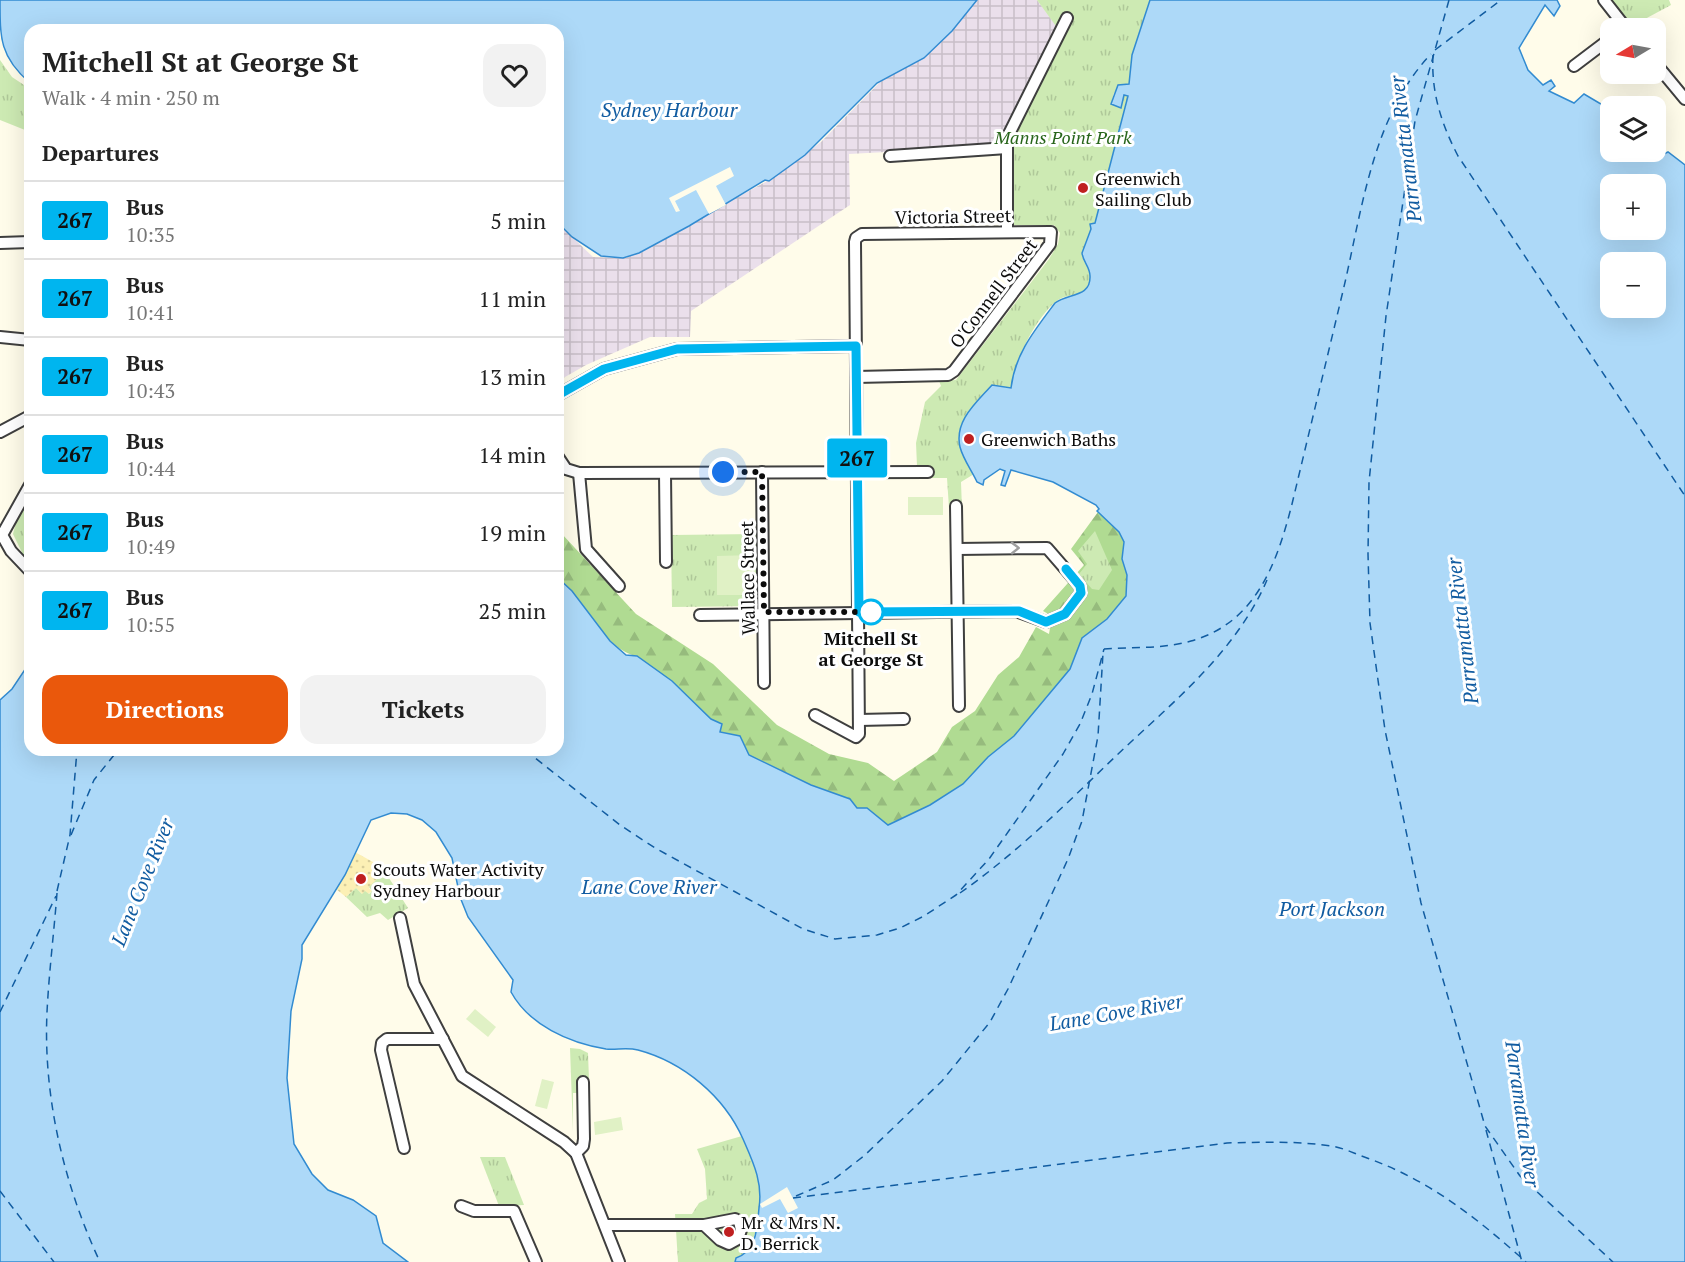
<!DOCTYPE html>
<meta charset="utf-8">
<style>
:root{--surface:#fff;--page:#f2f2f2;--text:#222;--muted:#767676;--line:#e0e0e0;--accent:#ea580c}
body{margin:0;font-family:"PT Serif",serif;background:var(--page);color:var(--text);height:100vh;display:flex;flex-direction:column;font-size:22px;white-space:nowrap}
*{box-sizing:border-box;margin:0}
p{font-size:20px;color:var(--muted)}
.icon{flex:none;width:33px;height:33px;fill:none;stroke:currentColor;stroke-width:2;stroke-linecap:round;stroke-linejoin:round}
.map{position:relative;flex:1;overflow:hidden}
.side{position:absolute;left:24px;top:24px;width:540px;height:732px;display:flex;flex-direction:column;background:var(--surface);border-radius:18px;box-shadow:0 6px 24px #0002}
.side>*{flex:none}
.badge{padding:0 12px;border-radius:4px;font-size:21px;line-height:39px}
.needle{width:39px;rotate:260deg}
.tools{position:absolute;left:1600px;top:18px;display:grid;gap:12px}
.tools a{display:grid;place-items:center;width:66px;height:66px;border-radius:12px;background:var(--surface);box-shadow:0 6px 24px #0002;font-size:30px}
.you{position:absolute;width:30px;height:30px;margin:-15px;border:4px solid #fff;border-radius:50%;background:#1a73e8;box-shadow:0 0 0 9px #1a73e833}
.map>.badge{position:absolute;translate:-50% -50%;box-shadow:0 0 0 3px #fff}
h2{padding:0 18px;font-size:22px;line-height:54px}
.round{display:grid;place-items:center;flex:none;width:63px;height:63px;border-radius:18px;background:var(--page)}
.head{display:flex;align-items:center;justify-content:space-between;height:102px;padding:0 18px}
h1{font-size:28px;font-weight:800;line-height:45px}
.primary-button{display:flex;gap:12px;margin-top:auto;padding:12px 18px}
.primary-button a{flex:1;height:69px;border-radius:18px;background:var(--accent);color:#fff;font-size:24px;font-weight:800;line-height:69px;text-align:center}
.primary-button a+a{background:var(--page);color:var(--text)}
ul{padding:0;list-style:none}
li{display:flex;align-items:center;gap:18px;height:78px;padding:0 18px;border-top:2px solid var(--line)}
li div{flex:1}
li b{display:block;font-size:22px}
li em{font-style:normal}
li .badge{min-width:66px;font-weight:700;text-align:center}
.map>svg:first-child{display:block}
</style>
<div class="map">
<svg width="1685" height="1262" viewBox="0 0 1685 1262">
<defs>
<pattern id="industrial-grid" width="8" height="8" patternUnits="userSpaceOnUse" patternTransform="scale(1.5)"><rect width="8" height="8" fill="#eadfeb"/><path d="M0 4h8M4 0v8" fill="none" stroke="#c8bec8"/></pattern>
<pattern id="forest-firs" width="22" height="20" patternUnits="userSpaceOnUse" patternTransform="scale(1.5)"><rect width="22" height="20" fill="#b0db92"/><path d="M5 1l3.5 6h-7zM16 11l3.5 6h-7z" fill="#96bb7d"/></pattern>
<pattern id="sand-dots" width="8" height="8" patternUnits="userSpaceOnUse" patternTransform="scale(1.5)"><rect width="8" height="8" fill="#fcf0b5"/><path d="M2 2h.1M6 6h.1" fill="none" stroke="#d7cd9a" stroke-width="1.8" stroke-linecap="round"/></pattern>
<pattern id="park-tufts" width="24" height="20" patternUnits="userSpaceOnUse" patternTransform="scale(1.5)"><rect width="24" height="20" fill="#cdeab3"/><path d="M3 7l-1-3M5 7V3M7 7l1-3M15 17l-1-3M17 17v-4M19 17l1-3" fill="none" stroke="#afc899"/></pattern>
</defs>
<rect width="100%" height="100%" fill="#fffcea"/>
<polygon fill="url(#industrial-grid)" points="975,0 1037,0 1058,28 998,146 849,154 850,205 691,311 690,337 650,337 586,365 558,381 558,213 564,229 593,257 626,258 771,179 821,142 881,81"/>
<path fill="url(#forest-firs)" d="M1098,512L1119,532L1124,542L1122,559L1127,575L1126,596L1107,619L1082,638L1070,669L1014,736L988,757L963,784L930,805L888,825L867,808H857L850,799L811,785L749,755L740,736L720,732L722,724L711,719L637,656C607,652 580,598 558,578V518L562,522V534L636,614L713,664L777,725L829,754L868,763L894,781L937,752L952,727L975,711L998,675L1019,657L1036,627L1049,634L1052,616L1043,611L1084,565L1071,549Z"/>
<polygon fill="url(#sand-dots)" points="355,852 382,867 382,874 369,888 372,891 368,894 362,894 356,888 346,897 336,889"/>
<g fill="url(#park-tufts)">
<path d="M1037,0H1150L1132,55L1129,85L1114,93L1111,104L1124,95L1128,96L1095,224L1082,253C1082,263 1092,269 1090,279C1086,299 1071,292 1058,300C1036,316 1014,362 1011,388L992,385L960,447L974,474L961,482L962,509L949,508L947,478H930V466H917L916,443L925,402L941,386L939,381L956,380L1049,259L1058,244L1060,233L1054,225H1012L1010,151L998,146L1058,29Z"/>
<polygon points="1598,0 1669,0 1671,5 1632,26 1604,8"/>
<polygon points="0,60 12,77 30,89 30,132 0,120"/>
<polygon points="30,491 30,569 13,534 20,507"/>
<polygon points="1095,531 1112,570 1099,590 1092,589 1079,574 1087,564 1078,551"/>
<polygon points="756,534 757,606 672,607 671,535"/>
<polygon points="382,867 408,908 388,920 380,913 367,917 346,897 356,888 362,894 365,891 369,894 372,891 369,887 382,874"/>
<polygon points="570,1048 580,1049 588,1053 589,1080 586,1080 578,1093 573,1093 573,1132"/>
<path d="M742,1136C747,1149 755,1162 759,1175C765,1196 759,1250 736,1258L735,1262H678L675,1214H692L699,1203L707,1199L705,1169L697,1149Z"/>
<polygon points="480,1157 505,1157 524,1205 499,1206"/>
</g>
<g fill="#e0f1c5">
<rect x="908" y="497" width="35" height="18"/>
<polygon points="755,555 755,595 717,595 717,556"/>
<polygon points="475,1009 496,1027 488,1037 466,1019"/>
<polygon points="542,1079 554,1082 547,1109 535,1106"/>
<polygon points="621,1117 623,1130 595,1135 594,1122"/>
</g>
<g fill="#add9f8" stroke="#328bd1" stroke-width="1.5" fill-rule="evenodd">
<path d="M0,0H977L952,31L924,58L877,83L805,155L769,181L765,180L689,226L639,253L623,258L601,256L572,237L562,227L558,207V30H30V83C0,57 0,39 0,0Z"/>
<path d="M1150,0H1557L1560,6L1554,16L1545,5L1519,48L1528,70L1543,85L1551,80L1555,86L1549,91L1574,103L1584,94L1611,110V152H1650L1658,157L1668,152L1685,165V1262H735L736,1258C757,1251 757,1228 759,1208C763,1182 753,1162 743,1139C724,1096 683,1062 638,1050C627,1047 617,1050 606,1049C569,1043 529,1025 511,992L513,980L468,917L460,897L452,858L436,832L422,820L407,814L391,813L371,820L345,875L302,945V959L291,1011L287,1078L294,1144L312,1174L328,1190L353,1200L376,1216L383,1243L408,1262H0V700L12,689L30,662V750H558V578L572,591L610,641L626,655L637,656L672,681L711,719L722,724L720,732L740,736L749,755L811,785L850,799L857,808H867L888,825L930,805L963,784L988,757L1014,736L1070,669L1082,638L1107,619L1126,596L1127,575L1122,559L1124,542L1119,532L1097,511L1099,509L1096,505L1053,482L1011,470L1005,486L1001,485L1005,471L1000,469L984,480L983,485L977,482C972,471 963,459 960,447C954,421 976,403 992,385L1011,388C1015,354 1034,331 1055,303C1067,293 1091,298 1090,276C1090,267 1083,262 1082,253L1091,229L1090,224L1095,223L1128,96L1124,95L1121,108L1111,104L1118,85L1129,84L1132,55ZM1611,184H1656V230H1611ZM1611,262H1656V308H1611Z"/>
</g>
<g fill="#fffcea">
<polygon points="730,167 734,176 716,186 726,205 709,214 696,190 675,201 680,211 676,212 669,198"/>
<polygon points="787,1187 798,1208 788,1213 780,1199 762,1208 760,1204"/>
</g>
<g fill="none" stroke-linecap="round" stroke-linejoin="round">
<g stroke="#115ca1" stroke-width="1.5" stroke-dasharray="8 6" stroke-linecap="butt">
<polyline points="1449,0 1415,121 1386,316 1369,482 1368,554 1370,623 1385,730 1421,903 1485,1126 1520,1176 1613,1262"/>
<polyline points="1435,50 1501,0"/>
<path d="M1433,55C1431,92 1441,123 1458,156L1685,496"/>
<path d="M1104,649C1132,647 1164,649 1191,641C1256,623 1277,563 1292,504C1309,433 1326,362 1343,291C1362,211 1372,116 1431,54"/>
<polyline points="525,750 620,825 655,848 803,929 835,939 877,935 900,928 924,916 956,895 989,859 1063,754 1080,724 1092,694 1104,649"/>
<polyline points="71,835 94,780 118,750"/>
<polyline points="57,891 70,835 77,750"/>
<path d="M57,893C54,932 49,972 47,1012C43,1097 64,1185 100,1262"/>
<path d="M960,893C1017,853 1067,803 1117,755C1173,702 1236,652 1267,580"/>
<polyline points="0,1012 56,896"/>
<polyline points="1486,1130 1522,1262"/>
<polyline points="0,1191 54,1262"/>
<polyline points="796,1196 833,1180 865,1155 942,1081 990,1022 1008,989 1068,859 1082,821 1098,736 1103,653"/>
<path d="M793,1198L1227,1143C1263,1142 1297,1141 1332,1146C1344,1148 1355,1154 1367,1158C1429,1180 1477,1218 1526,1262"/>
</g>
<g stroke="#3f3f3f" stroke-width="14">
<g id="minor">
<polyline points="1604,0 1626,28"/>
<polyline points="1656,64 1685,99"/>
<polyline points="1574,66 1611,38"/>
<polyline points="890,156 1007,148"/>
<polyline points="1007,231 1007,138 1067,18"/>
<polyline points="0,243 30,242"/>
<polyline points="0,337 30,340"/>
<polyline points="558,395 604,369 677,349 856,346"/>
<polyline points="0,432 30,416"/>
<polyline points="558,457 566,469 579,473 928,472"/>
<polyline points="762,472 764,683"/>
<polyline points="579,473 586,549 619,586"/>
<polyline points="665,473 666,562"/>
<polyline points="30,485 2,535 11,551 30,571"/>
<polyline points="956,506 959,706"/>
<polyline points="700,615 1016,611 1046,622 1065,614 1081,593 1080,586 1047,548 957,549"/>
<polyline points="815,715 856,737 859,734 855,242 856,238 862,234 1051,232 1050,244 954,371 948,375 856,377"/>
<polyline points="859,720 904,719"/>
<polyline points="400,918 414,984 462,1076 564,1142 576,1153 619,1262"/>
<polyline points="404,1148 381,1050 382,1043 387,1039 443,1039"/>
<polyline points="576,1153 583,1146 584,1139 583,1082"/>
<polyline points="461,1206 474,1211 514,1211 536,1262"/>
<polyline points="605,1225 704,1225 735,1219 739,1221 741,1230 738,1239 729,1244 720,1240 704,1225"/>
</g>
</g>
<use href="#minor" stroke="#fff" stroke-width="10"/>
</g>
<defs><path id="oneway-chevron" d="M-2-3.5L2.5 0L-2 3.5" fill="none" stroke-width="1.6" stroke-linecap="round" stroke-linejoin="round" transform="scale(1.5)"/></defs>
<use stroke="#9e9e9e" href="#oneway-chevron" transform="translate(1015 548) rotate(-1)"/>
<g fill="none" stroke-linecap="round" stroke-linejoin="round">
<g stroke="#fff" stroke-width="14">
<polyline id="line" points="558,395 604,369 677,349 856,346 859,612 1019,611 1046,622 1065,614 1081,593 1080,586 1066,569"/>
</g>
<use href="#line" stroke="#00b5ef" stroke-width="9"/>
<polyline stroke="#0c0c0c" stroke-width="6" stroke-dasharray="0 10.8" points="723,472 762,472 764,612 871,612"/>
</g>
<g fill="#bf2020" stroke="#fff" stroke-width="2">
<circle cx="1083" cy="188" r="6"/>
<circle cx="969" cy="439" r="6"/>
<circle cx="361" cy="879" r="6"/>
<circle cx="729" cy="1232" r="6"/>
</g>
<circle fill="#fff" stroke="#00b5ef" stroke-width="3" cx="871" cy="612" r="12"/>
<g text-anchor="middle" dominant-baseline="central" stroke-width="6" stroke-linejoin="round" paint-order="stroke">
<g font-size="18" font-style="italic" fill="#27651a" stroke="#fff">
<text x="1063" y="137">Manns Point Park</text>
</g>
<g font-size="18" fill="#0c0c0c" stroke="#fff" text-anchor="start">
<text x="1095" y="178">Greenwich<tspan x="1095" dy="21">Sailing Club</tspan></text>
<text x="981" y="439">Greenwich Baths</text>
<text x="373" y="869">Scouts Water Activity<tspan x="373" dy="21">Sydney Harbour</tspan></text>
<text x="741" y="1222">Mr &amp; Mrs N.<tspan x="741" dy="21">D. Berrick</tspan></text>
</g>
<g font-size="18" fill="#0c0c0c" stroke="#fff">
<text transform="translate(953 216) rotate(-1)">Victoria Street</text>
<text transform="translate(993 293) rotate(-53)">O'Connell Street</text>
<text transform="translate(747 578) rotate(-91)">Wallace Street</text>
</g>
<g font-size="18" font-weight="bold" fill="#0c0c0c" stroke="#fff">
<text x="871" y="638">Mitchell St<tspan x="871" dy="21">at George St</tspan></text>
</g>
<g font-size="20" font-style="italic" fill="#115ca1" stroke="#fff">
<text x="669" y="109">Sydney Harbour</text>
<text transform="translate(1405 149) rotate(-97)">Parramatta River</text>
<text transform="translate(1462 631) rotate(-97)">Parramatta River</text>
<text transform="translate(142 882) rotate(-68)">Lane Cove River</text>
<text x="649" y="886">Lane Cove River</text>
<text x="1332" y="908">Port Jackson</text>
<text transform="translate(1116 1012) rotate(-10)">Lane Cove River</text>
<text transform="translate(1523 1114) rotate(82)">Parramatta River</text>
</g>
</g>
</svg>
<div class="tools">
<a><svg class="needle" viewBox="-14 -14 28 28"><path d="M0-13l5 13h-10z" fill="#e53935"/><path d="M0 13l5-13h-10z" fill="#767676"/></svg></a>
<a><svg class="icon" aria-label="layers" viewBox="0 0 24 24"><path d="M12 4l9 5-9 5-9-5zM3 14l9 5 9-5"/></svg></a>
<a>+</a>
<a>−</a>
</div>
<div class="you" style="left:723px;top:472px"></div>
<b class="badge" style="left:857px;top:458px;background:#00b5ef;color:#111">267</b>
<section class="side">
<div class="head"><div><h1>Mitchell St at George St</h1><p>Walk · 4 min · 250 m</p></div><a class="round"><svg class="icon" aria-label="heart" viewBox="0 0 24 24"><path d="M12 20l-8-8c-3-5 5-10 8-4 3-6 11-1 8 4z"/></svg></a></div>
<h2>Departures</h2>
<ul>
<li><span class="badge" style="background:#00b5ef;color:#111">267</span><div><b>Bus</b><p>10:35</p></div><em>5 min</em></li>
<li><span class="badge" style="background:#00b5ef;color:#111">267</span><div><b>Bus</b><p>10:41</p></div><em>11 min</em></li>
<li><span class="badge" style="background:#00b5ef;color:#111">267</span><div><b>Bus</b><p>10:43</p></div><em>13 min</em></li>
<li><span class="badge" style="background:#00b5ef;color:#111">267</span><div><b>Bus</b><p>10:44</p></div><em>14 min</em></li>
<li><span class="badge" style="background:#00b5ef;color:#111">267</span><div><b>Bus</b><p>10:49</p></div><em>19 min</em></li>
<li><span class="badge" style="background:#00b5ef;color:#111">267</span><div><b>Bus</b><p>10:55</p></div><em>25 min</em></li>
</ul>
<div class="primary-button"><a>Directions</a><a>Tickets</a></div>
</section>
</div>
